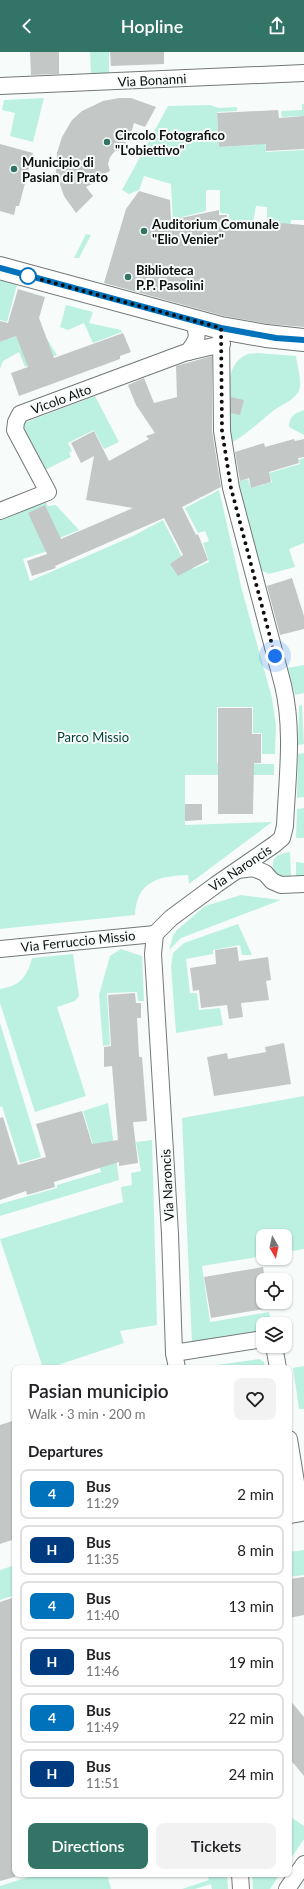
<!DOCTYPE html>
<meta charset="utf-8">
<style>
:root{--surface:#fff;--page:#f2f2f2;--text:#202124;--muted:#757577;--line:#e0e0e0;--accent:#327465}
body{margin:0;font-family:Lato,sans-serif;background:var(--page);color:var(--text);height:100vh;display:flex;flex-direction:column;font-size:15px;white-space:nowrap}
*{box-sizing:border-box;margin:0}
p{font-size:13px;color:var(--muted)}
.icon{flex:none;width:22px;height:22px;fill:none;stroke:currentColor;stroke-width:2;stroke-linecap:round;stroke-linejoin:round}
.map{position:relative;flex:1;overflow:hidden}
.panel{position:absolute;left:12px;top:1313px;width:280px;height:512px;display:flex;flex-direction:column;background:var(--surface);border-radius:8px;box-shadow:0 1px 3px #0004}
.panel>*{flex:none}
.badge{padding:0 8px;border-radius:6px;font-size:14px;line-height:26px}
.needle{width:26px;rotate:171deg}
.tools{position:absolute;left:256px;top:1177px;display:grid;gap:8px}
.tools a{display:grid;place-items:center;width:36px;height:36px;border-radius:8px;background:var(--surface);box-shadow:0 1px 3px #0004;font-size:20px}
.you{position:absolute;width:20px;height:20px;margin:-10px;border:3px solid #fff;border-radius:50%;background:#1a73e8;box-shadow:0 0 0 6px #1a73e833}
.map>.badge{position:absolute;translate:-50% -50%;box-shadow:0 0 0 2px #fff}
h2{padding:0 16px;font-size:15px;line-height:36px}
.round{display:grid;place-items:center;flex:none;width:42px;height:42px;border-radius:8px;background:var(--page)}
.headline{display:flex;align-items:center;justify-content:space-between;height:68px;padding:0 16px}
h1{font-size:19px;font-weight:600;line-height:30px}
.action{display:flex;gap:8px;margin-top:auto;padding:8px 16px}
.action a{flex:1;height:46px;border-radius:8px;background:var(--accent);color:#fff;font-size:16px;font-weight:600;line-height:46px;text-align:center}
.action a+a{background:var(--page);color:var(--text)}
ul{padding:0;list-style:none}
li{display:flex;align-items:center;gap:12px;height:50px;margin:0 8px 6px;padding:0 8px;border:2px solid var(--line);border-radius:8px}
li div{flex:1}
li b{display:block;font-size:15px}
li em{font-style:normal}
li .badge{min-width:44px;font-weight:700;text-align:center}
header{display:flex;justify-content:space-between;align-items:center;height:52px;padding:0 16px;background:var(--accent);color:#fff;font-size:18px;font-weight:600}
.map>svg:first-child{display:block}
</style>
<header><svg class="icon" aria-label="back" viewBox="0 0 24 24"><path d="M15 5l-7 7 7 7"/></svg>Hopline<svg class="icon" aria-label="share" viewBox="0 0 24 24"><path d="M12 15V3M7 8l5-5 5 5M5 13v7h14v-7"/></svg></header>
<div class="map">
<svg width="304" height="1837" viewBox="0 0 304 1837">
<rect width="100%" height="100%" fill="#f7fcfb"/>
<g fill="#bcf1e2">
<polygon points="90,0 109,0 109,22 91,22"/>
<polygon points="44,46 33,90 10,84 15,61 2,58 4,48"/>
<polygon points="302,52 304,52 304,64 282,65 281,59 302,58"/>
<polygon points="210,53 219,56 237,55 237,59 217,60 219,95 256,93 265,81 266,100 304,98 304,168 291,168 290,179 267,169 267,155 256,154 252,176 228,174 229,162 220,161 220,138 206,138 206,159 182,165 182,170 173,171 171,132 144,124 139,138 129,142 122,138 168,54"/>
<polygon points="86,182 91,183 79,206 74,206"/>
<polygon points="0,228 17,233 7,270 0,268"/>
<polygon points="66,253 93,260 89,271 121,278 122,280 93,291 84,271 68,278 60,275"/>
<polygon points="16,284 21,297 47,287 57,303 25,315 19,300 3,309 0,317 0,290"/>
<path d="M258,301L296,304C297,313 301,325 300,334C299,347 282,352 273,359C258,371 246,383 229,392C228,369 220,313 246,303C249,301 254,302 258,301Z"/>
<polygon points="95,344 119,390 104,397 94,378 68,391 72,399 69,401 71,405 45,418 21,372"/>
<path d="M304,358V383L289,375C290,364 293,362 304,358Z"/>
<polygon points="304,406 304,491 289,497 295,515 269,522 261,518 237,430 248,427 251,436 272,430 269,421 300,412 299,408"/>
<path d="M219,438L242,538L272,646L276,674L275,702H262V681H253V655H217V711L274,712V723H185V773L272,770L189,832L188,823C158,824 137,829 135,863L0,877V465L44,448L48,454L56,453L79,478L45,492L48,499L23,507L30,529L133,484L163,468L183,507L193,517L209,510L203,491L209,489L205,479L198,481L185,456Z"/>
<polygon points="304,613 304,641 295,643 287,616"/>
<polygon points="302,653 304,692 298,693 299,654"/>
<polygon points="304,701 304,745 297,746 298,702"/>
<polygon points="304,756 304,786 296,786 297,757"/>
<path d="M290,800L291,824L289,827L277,825C268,809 274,802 290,800Z"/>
<polygon points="296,810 304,811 304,824 296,824"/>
<polygon points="241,843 281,848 181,886 169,898 173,884 177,878 205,854"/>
<polygon points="238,872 252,903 242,903 240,893 213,898 213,902 186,907 190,941 197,941 199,958 220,956 223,973 176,981 171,914 173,901 184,891"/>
<polygon points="121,897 142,904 144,949 138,949 137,940 107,941 110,993 103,994 99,943 110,904"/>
<path d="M73,902L79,944L75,949L57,955L86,1044L35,1060L0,951V937C20,934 27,925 32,906Z"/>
<polygon points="0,971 41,1105 20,1111 2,1054 0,1055"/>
<polygon points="304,1044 304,1197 285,1200 285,1184 263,1184 263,1204 202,1214 210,1270 269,1260 272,1272 263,1272 263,1280 192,1292 182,1066"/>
<polygon points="108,1051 119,1128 0,1164 0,1152 57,1136 57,1133 101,1120 83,1059"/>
<polygon points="152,1088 157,1273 120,1279 124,1291 49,1316 43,1316 0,1187 123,1150 121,1135 132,1133 131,1121 141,1119 136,1090"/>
<polygon points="259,1307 264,1310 265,1316 196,1316"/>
<polygon points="304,1314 304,1357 299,1357 293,1316"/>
<polygon points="304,1498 304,1523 289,1525 289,1500"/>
<polygon points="15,1513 15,1543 0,1548 0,1518"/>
<polygon points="289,1764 304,1774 304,1787 289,1809"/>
<polygon points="38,1822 107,1822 111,1837 0,1837 0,1834"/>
<polygon points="207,1822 227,1822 228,1837 212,1837 211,1832 195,1837 182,1837 209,1828"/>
<polygon points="252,1822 280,1822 270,1837 253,1837"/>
</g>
<g fill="#c3c8c6">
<polygon points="30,0 59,0 59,22 31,23"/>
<polygon points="110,0 164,0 164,12 111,14"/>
<polygon points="119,46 131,46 156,55 145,75 134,71 130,85 127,85 125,98 115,99 110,105 108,112 110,119 98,125 99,128 86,135 93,144 76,161 64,144 56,121 57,101 62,85 72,68 82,59 103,49"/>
<polygon points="278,58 279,66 304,64 304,97 266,99 266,92 219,95 217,61"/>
<polygon points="0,92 33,101 19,154 16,154 14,163 0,159"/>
<polygon points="139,139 170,148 171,168 219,158 219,163 227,163 226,176 253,179 255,169 304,173 304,275 268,272 224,264 104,231 126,157"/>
<polygon points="18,237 45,245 39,266 54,306 123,281 131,300 120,304 120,307 19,344 11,321 28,315 16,284 0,290 0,269 8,271"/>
<polygon points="212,304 212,379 221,435 182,455 196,483 198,482 208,508 178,524 170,512 183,503 164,466 55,514 56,516 32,524 27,509 47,502 28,461 45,453 61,487 133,456 86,448 94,404 81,411 71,391 94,379 109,409 149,387 146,384 155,381 136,353 128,333 144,326 154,351 177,345 176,314"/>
<polygon points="231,345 244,348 240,363 231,361"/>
<polygon points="294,387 295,389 304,387 304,405 298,406 299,411 269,420 271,430 251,436 249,426 240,429 235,400 264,391 265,395"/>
<polygon points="292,526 304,564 304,577 280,583 267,534"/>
<polygon points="218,656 252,656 252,682 261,682 261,711 254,711 253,762 218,762"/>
<polygon points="185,752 202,752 202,768 185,769"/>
<polygon points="237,895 239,909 268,905 271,928 266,929 269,948 241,951 243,965 229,967 227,953 201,956 199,938 193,939 190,916 216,912 215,898"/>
<polygon points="135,941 136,951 141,951 141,966 137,966 139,1005 142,1005 147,1069 133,1070 138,1111 119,1114 119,1110 54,1130 55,1135 27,1143 26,1139 0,1148 0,1066 3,1065 18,1113 46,1105 36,1072 82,1059 92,1092 118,1088 112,1014 104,1015 104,995 111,994 108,943"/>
<polygon points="284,991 291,1032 214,1044 207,1005 227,1001 228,1007 266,1000 265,995"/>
<polygon points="263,1215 265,1228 263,1228 263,1250 269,1250 270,1256 211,1266 204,1225"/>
<polygon points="15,1368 15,1487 0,1492 0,1373"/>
<polygon points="304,1525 304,1563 289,1566 289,1527"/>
<polygon points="15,1545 15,1825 0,1829 0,1550"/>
<polygon points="289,1647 304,1665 304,1724 289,1706"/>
</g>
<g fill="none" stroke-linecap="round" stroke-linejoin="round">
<g stroke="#737877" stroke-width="18">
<g id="minor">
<polyline points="0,34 304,21"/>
<path d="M188,300C198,287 199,285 193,269"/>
<polyline points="0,459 48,440 15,378 16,370 20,362 184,301 222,292"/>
<polyline points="238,818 253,816 265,821 272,829 281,833 304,832"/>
<polyline points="0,897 155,882"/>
<polyline points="274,1294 278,1316"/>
<polyline points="174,1301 263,1287"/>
<path d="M177,1316L174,1301L170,1182L153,902L155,882L171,866L217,832L275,792L282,786L285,774C287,727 294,679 283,633L231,436L222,379L221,276"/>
<polyline points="289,1387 301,1461 289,1463"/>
<polyline points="240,1822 241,1837"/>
<polyline points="287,1837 304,1812"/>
</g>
</g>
<g stroke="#737877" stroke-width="24">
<polyline id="secondary" points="0,216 221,276 266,284 304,288"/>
</g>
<use href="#minor" stroke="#fff" stroke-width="16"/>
<use href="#secondary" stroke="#fff" stroke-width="22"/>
</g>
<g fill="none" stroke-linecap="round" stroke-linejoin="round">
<g stroke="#fff" stroke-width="9">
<polyline id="line" points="0,216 221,276 276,286 304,288"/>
</g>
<use href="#line" stroke="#0072bc" stroke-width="6"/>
<polyline stroke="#0d0f0e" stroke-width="4" stroke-dasharray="0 7.2" points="28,224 221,276 222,379 231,436 275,604"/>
</g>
<g fill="#327465" stroke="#f7fcfb" stroke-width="1.5">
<circle cx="107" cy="90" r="4"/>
<circle cx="14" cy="117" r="4"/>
<circle cx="144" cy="179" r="4"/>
<circle cx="128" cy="225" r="4"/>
</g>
<circle fill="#fff" stroke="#0072bc" stroke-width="2" cx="28" cy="224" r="8"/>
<g text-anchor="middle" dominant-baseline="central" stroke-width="4" stroke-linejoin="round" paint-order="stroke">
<g font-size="13" fill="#0d0f0e" stroke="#f7fcfb">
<text transform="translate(152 28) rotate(-3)">Via Bonanni</text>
<text transform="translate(61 347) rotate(-20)">Vicolo Alto</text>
<text transform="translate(240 816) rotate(-34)">Via Naroncis</text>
<text transform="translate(78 889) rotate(-6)">Via Ferruccio Missio</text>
<text transform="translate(167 1133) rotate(-93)">Via Naroncis</text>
</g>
<g font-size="13" font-weight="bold" fill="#0d0f0e" stroke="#f7fcfb" text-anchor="start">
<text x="115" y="83">Circolo Fotografico<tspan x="115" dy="15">"L'obiettivo"</tspan></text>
<text x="22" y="110">Municipio di<tspan x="22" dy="15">Pasian di Prato</tspan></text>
<text x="152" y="172">Auditorium Comunale<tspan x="152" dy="15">"Elio Venier"</tspan></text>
<text x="136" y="218">Biblioteca<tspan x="136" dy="15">P.P. Pasolini</tspan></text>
</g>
<g font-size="13" fill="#003f34" stroke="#f7fcfb">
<text x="93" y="685">Parco Missio</text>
</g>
</g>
</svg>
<div class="tools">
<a><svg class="needle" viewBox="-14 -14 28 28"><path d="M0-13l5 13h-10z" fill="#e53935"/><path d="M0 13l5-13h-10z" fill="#757577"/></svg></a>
<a><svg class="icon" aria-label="locate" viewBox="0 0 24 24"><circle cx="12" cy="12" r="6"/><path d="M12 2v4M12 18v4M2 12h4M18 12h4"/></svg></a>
<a><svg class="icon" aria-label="layers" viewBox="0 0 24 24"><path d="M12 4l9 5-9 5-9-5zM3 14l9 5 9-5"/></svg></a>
</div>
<div class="you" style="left:275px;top:604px"></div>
<section class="panel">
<div class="headline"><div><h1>Pasian municipio</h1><p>Walk · 3 min · 200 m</p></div><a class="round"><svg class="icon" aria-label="heart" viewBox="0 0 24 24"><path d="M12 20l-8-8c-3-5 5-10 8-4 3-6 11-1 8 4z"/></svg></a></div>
<h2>Departures</h2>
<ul>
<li><span class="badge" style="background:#0072bc;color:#fff">4</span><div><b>Bus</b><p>11:29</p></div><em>2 min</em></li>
<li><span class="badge" style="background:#003b80;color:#fff">H</span><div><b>Bus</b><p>11:35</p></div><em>8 min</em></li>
<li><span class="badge" style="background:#0072bc;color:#fff">4</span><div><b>Bus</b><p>11:40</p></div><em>13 min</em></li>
<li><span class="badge" style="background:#003b80;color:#fff">H</span><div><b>Bus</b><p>11:46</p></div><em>19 min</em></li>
<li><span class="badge" style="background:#0072bc;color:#fff">4</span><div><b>Bus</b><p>11:49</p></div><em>22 min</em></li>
<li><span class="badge" style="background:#003b80;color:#fff">H</span><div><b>Bus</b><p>11:51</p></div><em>24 min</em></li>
</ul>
<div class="action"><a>Directions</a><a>Tickets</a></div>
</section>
</div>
